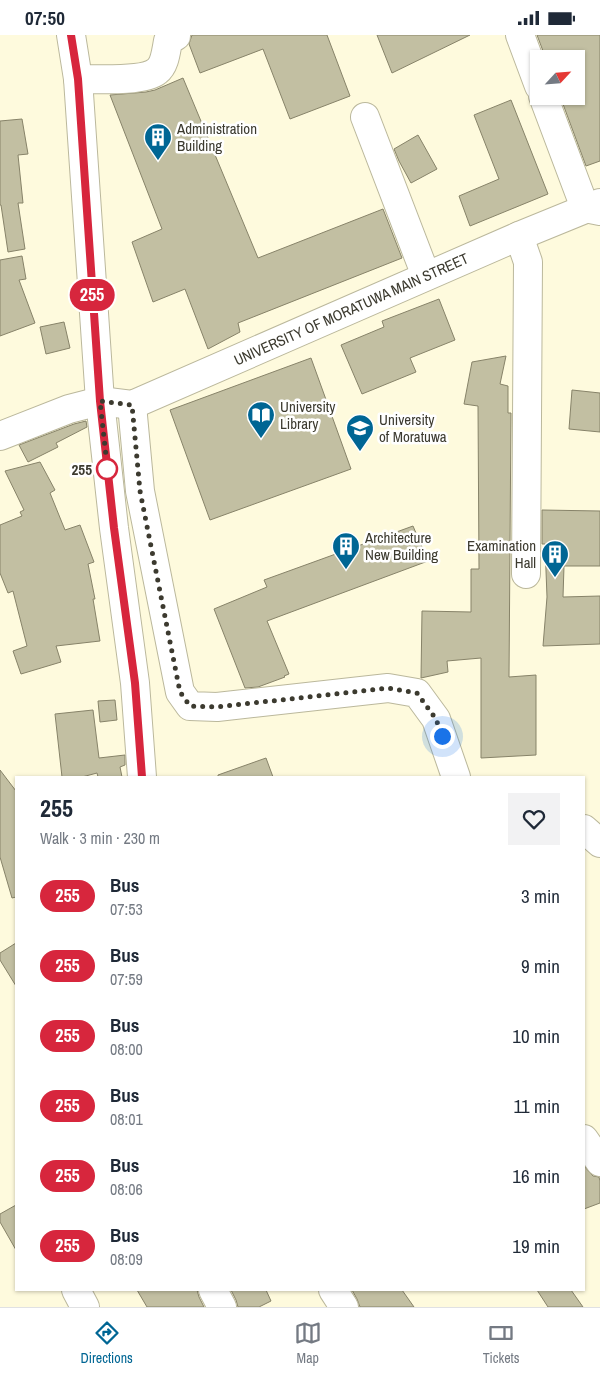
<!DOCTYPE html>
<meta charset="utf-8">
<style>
:root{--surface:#fff;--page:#f2f2f3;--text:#1f2937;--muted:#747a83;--line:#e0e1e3;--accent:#006694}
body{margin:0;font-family:"Archivo Narrow",sans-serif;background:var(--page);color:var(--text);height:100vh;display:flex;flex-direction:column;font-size:19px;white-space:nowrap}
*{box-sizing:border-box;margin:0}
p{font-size:16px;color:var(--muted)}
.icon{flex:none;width:28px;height:28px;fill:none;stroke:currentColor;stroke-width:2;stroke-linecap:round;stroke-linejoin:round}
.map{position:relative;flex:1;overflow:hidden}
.sheet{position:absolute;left:15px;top:741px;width:570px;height:515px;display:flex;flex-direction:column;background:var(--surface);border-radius:0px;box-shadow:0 1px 4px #0004}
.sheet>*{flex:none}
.badge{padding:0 10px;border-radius:16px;font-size:18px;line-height:32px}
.needle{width:32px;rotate:64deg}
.buttons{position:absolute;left:530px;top:15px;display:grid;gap:10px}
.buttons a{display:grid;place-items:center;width:55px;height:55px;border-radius:0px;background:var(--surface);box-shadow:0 1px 4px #0004;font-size:25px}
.you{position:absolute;width:25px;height:25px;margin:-12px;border:4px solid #fff;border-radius:50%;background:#1a73e8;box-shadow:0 0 0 8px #1a73e833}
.map>.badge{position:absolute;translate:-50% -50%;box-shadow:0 0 0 2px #fff}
.round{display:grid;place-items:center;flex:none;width:52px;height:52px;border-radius:0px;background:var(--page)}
.overview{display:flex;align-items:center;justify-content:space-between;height:85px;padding:0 25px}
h1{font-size:24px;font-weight:700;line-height:38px}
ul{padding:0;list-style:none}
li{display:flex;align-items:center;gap:15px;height:70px;padding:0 25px}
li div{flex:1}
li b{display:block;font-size:19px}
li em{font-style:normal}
li .badge{min-width:55px;font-weight:700;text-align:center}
.status{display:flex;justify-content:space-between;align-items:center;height:35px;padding:0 25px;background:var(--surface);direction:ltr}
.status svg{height:14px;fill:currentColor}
.tabs{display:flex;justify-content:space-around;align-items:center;height:70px;border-top:1px solid var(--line);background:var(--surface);font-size:14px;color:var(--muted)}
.tabs a{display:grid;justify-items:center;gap:2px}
.tabs .active{color:var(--accent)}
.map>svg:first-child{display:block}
</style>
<div class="status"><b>07:50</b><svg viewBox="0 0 49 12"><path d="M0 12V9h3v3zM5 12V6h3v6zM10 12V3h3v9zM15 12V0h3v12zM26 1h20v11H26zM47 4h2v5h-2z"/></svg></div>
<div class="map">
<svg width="600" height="1272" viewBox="0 0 600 1272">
<rect width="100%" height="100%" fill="#fefadd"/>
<g fill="#c2bfa2" stroke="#878369">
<polygon points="192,0 327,0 350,61 290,84 263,14 200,38 189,9"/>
<polygon points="377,0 470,0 392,38"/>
<polygon points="537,0 600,0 600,126 586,131 560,61 576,61 576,24 546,24"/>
<polygon points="183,43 258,223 383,174 402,223 238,288 240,297 208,314 185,254 153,267 132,207 162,194 110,60 146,57 155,55"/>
<polygon points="511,65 548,159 470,191 459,161 499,144 474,80"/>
<polygon points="22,84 28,119 18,120 23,168 18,168 25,214 8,217 1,170 0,170 0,86"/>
<polygon points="418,100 437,134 411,148 399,126 394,114"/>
<polygon points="22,221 26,244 19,245 35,288 0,301 0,225"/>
<polygon points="439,264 455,305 410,323 416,337 362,359 341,310 384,292 382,286"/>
<polygon points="64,287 70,313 46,319 40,292"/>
<polygon points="506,321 500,349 508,351 508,378 511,378 509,642 536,640 536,720 481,723 481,623 447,626 448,637 421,643 422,576 471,577 471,534 479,534 478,371 464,369 472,327"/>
<polygon points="311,323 351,434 210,485 170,375"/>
<polygon points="572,355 600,358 600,397 569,394"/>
<polygon points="86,386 87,392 56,408 58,412 28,427 19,410 74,389"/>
<polygon points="40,427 55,455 50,458 65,495 80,490 94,527 88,529 95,564 93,564 100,606 56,611 61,627 21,639 13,616 27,611 13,556 8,558 0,538 0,490 22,481 20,477 24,475 5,436"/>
<polygon points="542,475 600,476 600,531 564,531 563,562 600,561 600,609 543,611 547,562 546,536 545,509 542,509"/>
<polygon points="413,491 428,526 267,586 289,639 284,641 285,642 258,652 245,653 214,574 267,552 264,545"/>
<polygon points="115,665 117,685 100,687 98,666"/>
<polygon points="93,675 99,723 125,720 125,730 120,732 122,742 98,742 97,738 82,742 62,742 55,679"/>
<polygon points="266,723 273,742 218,742 218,740"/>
<polygon points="0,735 16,756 16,862 12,863 0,822"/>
<polygon points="16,908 16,951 0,925 0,918"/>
<polygon points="584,1131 593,1141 599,1142 600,1146 600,1168 584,1174"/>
<polygon points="16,1170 16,1215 0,1187 0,1179"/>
<polygon points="137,1255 197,1255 199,1262 204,1272 147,1272"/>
<polygon points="231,1255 266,1255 271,1266 259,1272 238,1272 236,1265"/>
<polygon points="352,1255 402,1255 414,1272 360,1272 357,1264"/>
<polygon points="537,1255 571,1255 583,1272 548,1272"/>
</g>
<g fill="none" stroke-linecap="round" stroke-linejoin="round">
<g stroke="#bbb89c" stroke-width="30">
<g id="minor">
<polyline points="520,0 539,51"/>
<path d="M78,44C96,44 144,47 157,36C165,30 166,16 168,6L176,1V0"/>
<polyline points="543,61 585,173 600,176"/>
<polyline points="365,82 426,241"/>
<polyline points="519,201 528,227 526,539"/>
<polyline points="132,370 140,456 180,657 190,671 217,672 388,653 417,658 436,684 456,742"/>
<polyline points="0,401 69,374 100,366 132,370 519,201 600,168"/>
<polyline points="584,794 600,808"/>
<polyline points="76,1255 85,1272"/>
<polyline points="213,1255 222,1272"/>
<polyline points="333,1255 344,1272"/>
</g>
</g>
<g stroke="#bbb89c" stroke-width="30">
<g id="major">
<polyline points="71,0 78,44 100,366 114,493 135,648 142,742"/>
<polyline points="584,1104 600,1127"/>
</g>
</g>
<use href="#minor" stroke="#fff" stroke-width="28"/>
<use href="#major" stroke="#fff" stroke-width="28"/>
</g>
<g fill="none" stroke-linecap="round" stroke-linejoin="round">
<g stroke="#fff" stroke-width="11">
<polyline id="line" points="71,0 78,44 100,366 114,493 135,648 142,742"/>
</g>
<use href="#line" stroke="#d7263d" stroke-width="8"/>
<polyline stroke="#3c3a2f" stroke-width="5" stroke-dasharray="0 9" points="107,434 108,439 100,366 132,370 140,456 180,657 190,671 217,672 388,653 417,658 436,684 442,701"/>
</g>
<defs>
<g id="building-pin" transform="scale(1.4375)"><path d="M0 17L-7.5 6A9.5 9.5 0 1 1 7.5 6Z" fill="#006694" stroke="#fff"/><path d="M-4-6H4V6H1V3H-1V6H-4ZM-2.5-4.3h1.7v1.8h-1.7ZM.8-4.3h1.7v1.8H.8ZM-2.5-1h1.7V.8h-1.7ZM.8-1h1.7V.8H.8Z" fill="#fff"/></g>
<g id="library-pin" transform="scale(1.4375)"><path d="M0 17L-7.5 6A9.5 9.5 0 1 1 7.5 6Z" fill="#006694" stroke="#fff"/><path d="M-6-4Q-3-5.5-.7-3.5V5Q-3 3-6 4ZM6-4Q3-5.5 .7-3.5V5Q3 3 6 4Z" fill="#fff"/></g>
<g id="university-pin" transform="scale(1.4375)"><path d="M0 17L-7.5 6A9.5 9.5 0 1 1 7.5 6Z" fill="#006694" stroke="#fff"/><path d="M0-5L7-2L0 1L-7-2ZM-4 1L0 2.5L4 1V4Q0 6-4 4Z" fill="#fff"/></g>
</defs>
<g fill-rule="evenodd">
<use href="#building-pin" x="158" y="102"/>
<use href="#library-pin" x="261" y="380"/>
<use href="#university-pin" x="360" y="393"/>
<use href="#building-pin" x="346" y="511"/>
<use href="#building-pin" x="555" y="519"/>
</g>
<circle fill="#fff" stroke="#d7263d" stroke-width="2.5" cx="107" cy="434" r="10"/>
<g text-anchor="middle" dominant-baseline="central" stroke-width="5" stroke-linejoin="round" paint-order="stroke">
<g font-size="15" fill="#3c3a2f" stroke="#fff" text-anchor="start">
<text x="177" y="93">Administration<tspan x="177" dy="17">Building</tspan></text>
<text x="280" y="371">University<tspan x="280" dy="17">Library</tspan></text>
<text x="379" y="384">University<tspan x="379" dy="17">of Moratuwa</tspan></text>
<text x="365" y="502">Architecture<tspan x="365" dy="17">New Building</tspan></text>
<text x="536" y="510" text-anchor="end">Examination<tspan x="536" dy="17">Hall</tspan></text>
</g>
<g font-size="15" fill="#3c3a2f" stroke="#fff">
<text transform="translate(351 274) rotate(-24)">UNIVERSITY OF MORATUWA MAIN STREET</text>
</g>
<g font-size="15" font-weight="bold" fill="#3c3a2f" stroke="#fff" text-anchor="end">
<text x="92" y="434">255</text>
</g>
</g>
</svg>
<div class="buttons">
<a><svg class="needle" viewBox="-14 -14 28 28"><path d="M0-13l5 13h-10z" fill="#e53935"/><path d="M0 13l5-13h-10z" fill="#747a83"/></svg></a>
</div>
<div class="you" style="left:442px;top:701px"></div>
<b class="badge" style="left:92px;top:260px;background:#d7263d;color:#fff">255</b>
<section class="sheet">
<div class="overview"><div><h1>255</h1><p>Walk · 3 min · 230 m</p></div><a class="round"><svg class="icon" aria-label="heart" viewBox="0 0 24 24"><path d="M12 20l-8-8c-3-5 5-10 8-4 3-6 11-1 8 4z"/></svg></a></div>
<ul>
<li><span class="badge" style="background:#d7263d;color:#fff">255</span><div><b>Bus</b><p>07:53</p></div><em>3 min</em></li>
<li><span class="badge" style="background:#d7263d;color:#fff">255</span><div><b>Bus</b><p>07:59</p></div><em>9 min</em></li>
<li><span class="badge" style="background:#d7263d;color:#fff">255</span><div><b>Bus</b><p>08:00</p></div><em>10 min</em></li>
<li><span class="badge" style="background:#d7263d;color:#fff">255</span><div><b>Bus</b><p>08:01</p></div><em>11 min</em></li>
<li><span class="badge" style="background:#d7263d;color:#fff">255</span><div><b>Bus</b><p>08:06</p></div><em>16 min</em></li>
<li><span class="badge" style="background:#d7263d;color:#fff">255</span><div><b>Bus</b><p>08:09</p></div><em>19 min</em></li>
</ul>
</section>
</div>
<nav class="tabs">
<a class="active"><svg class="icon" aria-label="directions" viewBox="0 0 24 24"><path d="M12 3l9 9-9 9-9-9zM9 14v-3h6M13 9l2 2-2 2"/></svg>Directions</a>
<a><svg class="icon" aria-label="map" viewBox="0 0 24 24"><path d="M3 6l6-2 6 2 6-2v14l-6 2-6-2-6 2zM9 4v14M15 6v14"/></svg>Map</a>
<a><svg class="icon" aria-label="tickets" viewBox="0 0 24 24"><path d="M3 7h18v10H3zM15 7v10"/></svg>Tickets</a>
</nav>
